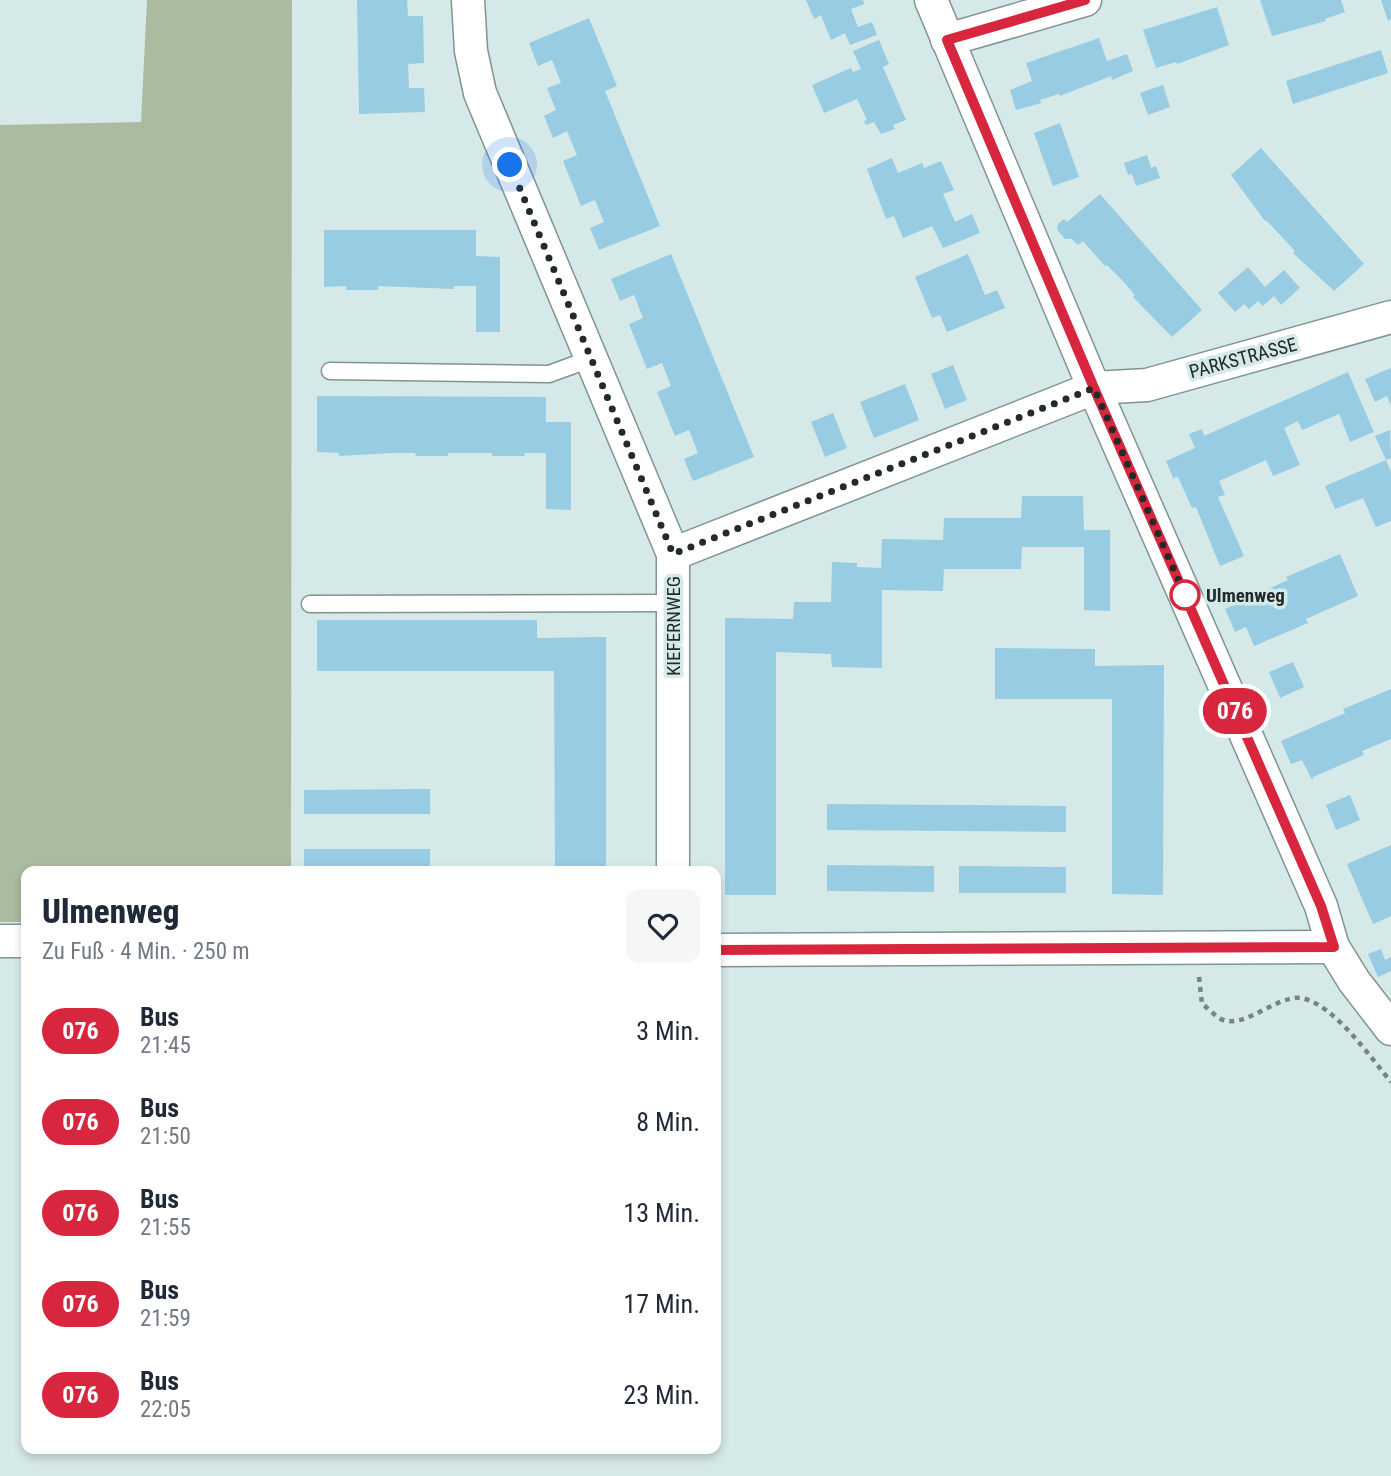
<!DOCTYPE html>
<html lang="de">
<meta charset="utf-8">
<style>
:root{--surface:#fff;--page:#f6f6f7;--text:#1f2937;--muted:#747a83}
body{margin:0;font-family:"Roboto Condensed",sans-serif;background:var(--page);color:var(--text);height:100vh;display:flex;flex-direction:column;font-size:26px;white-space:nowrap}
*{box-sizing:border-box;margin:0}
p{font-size:23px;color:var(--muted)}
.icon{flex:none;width:38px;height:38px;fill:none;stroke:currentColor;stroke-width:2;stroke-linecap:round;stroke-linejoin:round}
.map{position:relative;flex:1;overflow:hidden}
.side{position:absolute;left:21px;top:866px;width:700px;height:588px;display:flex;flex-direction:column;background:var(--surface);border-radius:14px;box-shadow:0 4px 10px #0003}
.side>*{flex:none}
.badge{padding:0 14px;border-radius:23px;font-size:24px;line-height:46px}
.you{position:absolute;width:35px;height:35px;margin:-18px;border:5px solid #fff;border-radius:50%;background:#1a73e8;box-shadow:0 0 0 10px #1a73e833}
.map>.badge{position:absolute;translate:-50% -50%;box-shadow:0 0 0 4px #fff}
.round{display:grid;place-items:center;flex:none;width:74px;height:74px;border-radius:14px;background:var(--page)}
.summary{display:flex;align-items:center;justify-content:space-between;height:119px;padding:0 21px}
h1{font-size:33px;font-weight:800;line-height:52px}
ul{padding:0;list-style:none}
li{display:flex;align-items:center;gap:21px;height:91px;padding:0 21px}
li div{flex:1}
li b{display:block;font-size:26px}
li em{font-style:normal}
li .badge{min-width:77px;font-weight:700;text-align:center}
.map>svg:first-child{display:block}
</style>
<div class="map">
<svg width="1391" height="1476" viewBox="0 0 1391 1476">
<rect width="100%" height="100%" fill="#d6e9e9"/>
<polygon fill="#aabba0" points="147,0 292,0 291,871 26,872 26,922 0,922 0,125 141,122"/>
<g fill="#98cce3">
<polygon points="357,0 407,0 408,16 423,16 424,63 408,64 409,88 424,88 425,112 359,114"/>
<polygon points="806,0 863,0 864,4 851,9 858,27 872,22 877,35 850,45 845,33 831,40 821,15 814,19"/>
<polygon points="1260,0 1341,0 1345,12 1325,19 1326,21 1272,36"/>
<polygon points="1381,0 1391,0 1391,19 1388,21"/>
<polygon points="1217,7 1229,45 1177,64 1176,62 1156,68 1143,30"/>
<polygon points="589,18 617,86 605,91 660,226 599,250 590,228 604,222 595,200 581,206 563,161 577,155 567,131 553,138 544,116 556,110 547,88 561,83 552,60 538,66 529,43"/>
<polygon points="1099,38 1107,61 1127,54 1133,71 1112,80 1111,76 1060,96 1059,94 1040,100 1041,103 1016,110 1010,90 1032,81 1026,63"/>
<polygon points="879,40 889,64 883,67 906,120 893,125 895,129 881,134 874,122 866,125 864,121 867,120 857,99 824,113 812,85 851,68 853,72 861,69 853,51"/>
<polygon points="1381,50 1388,73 1293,104 1286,81"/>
<polygon points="1163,85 1170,107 1148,115 1140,93"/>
<polygon points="1060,123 1079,177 1053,186 1034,133"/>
<polygon points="1261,148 1364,264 1334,291 1293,253 1295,251 1266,220 1265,221 1231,175"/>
<polygon points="1147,155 1151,168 1156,166 1160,178 1136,186 1132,174 1128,175 1124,163"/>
<polygon points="892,158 898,173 922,163 924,168 941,161 954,190 943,194 955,222 972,214 980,233 943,248 932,226 903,238 894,216 886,219 867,169"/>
<polygon points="1100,194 1202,310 1172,337 1133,297 1135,295 1121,279 1107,265 1105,266 1083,241 1078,245 1072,239 1065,239 1057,229 1058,224 1064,219 1067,222"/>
<polygon points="324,230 476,230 476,256 500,257 500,332 476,332 476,286 454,286 454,289 378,286 378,290 346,290 346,286 324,287"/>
<polygon points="671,254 754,457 693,481 684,459 698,453 689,430 675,436 657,392 671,386 662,363 647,369 629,324 643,318 634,295 620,301 611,279"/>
<polygon points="968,254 985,295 997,290 1005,308 947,332 940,315 932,318 915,277"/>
<polygon points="1248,267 1265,287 1284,270 1300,288 1281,305 1274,296 1263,306 1258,301 1249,309 1244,304 1235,312 1218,293"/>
<polygon points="953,365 967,400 945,409 931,374"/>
<polygon points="1391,368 1391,406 1387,396 1375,402 1365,379"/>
<polygon points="1348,372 1374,432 1350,442 1339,414 1302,430 1298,421 1284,428 1300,465 1273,476 1266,460 1219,481 1225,495 1218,497 1244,556 1220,566 1196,507 1192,508 1178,477 1173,478 1166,461 1195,448 1189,434 1202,429 1204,436"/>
<polygon points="905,384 919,420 874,438 860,402"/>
<polygon points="317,396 546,397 546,422 571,422 571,510 546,509 546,453 524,453 525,456 492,456 492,453 448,453 448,456 416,456 415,453 393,453 339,456 339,453 317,452"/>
<polygon points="833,413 847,448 825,457 811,422"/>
<polygon points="1390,430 1391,458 1386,460 1391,472 1391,521 1376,527 1363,498 1335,509 1325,486 1386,460 1375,436"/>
<polygon points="1022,496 1083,496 1084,530 1110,530 1110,611 1084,610 1084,547 1022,547 1021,569 944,569 943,591 882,590 882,668 832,667 831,654 776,652 776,895 725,895 725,618 793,619 794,602 831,602 832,562 857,563 857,567 881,568 882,539 943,540 944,518 1021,518"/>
<polygon points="1340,554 1358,596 1306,619 1308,623 1254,646 1246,627 1235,632 1225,609 1288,580 1286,577"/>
<polygon points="317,620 537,620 537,638 606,637 606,872 555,872 554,671 317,671"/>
<polygon points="995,648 1095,649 1095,666 1164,665 1163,895 1112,894 1112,699 995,699"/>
<polygon points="1293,662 1304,687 1280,698 1269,672"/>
<polygon points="1391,689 1391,739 1362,751 1364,755 1313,777 1312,780 1302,760 1291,764 1281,741 1345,713 1343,709"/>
<polygon points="430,789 430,814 304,814 304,790"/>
<polygon points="1350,795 1360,820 1336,830 1326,805"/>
<polygon points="827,804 1066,806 1066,832 827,830"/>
<polygon points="1391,845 1391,916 1373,924 1347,864"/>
<rect x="304" y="849" width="126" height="23"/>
<polygon points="827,865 934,866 934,892 827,891"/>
<polygon points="959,866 1066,867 1066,893 959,893"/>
<polygon points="1381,949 1385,960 1391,957 1391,971 1378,977 1368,954"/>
</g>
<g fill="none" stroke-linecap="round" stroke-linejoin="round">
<g stroke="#819393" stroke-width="19">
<g id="service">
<polyline points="330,371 549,374 590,359"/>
<polyline points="310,604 673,603"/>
</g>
</g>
<g stroke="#819393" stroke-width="35">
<g id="minor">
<polyline points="468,0 471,51 480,93 673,554 673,872"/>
<polyline points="931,0 1094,388 1321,906 1333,947 1354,981 1391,1029"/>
<polyline points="947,40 1085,0"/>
<polyline points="673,554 1094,388 1147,385 1391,317"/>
<polyline points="0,941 26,941"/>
<polyline points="716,950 1333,947"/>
</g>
</g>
<path stroke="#778484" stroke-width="4.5" stroke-dasharray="5 5" stroke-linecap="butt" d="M1199,977L1202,1004C1208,1008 1213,1014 1219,1018C1243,1032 1275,995 1301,998C1333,1003 1371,1058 1391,1082"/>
<use href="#service" stroke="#fff" stroke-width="16"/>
<use href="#minor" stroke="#fff" stroke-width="32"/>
</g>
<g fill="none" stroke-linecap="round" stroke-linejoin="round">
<g stroke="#fff" stroke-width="16">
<polyline id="line" points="716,950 1334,947 1321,906 1094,388 947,40 1085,0"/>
</g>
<use href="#line" stroke="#d7263d" stroke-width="10"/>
<polyline stroke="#222a2a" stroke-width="7" stroke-dasharray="0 12.6" points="510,165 673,554 1094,388 1185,595"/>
</g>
<circle fill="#fff" stroke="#d7263d" stroke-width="3.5" cx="1185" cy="595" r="14"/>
<g text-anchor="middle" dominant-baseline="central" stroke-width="7" stroke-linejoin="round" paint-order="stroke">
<g font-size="19" fill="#222a2a" stroke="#d6e9e9">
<text transform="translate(1243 358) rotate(-15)">PARKSTRASSE</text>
<text transform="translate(673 626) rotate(-90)">KIEFERNWEG</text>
</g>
<g font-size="19" font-weight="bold" fill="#222a2a" stroke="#d6e9e9" text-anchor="start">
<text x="1206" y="595">Ulmenweg</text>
</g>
</g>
</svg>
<div class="you" style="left:510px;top:165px"></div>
<b class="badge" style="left:1235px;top:711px;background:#d7263d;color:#fff">076</b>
<section class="side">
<div class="summary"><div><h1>Ulmenweg</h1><p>Zu Fuß · 4 Min. · 250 m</p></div><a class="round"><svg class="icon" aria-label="heart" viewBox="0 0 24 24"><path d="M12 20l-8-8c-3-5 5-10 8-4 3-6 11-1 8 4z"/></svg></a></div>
<ul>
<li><span class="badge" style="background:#d7263d;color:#fff">076</span><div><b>Bus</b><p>21:45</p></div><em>3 Min.</em></li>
<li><span class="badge" style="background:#d7263d;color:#fff">076</span><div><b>Bus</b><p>21:50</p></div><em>8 Min.</em></li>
<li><span class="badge" style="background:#d7263d;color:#fff">076</span><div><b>Bus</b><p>21:55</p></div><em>13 Min.</em></li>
<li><span class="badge" style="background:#d7263d;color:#fff">076</span><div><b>Bus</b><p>21:59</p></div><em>17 Min.</em></li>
<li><span class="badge" style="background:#d7263d;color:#fff">076</span><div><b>Bus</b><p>22:05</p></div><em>23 Min.</em></li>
</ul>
</section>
</div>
